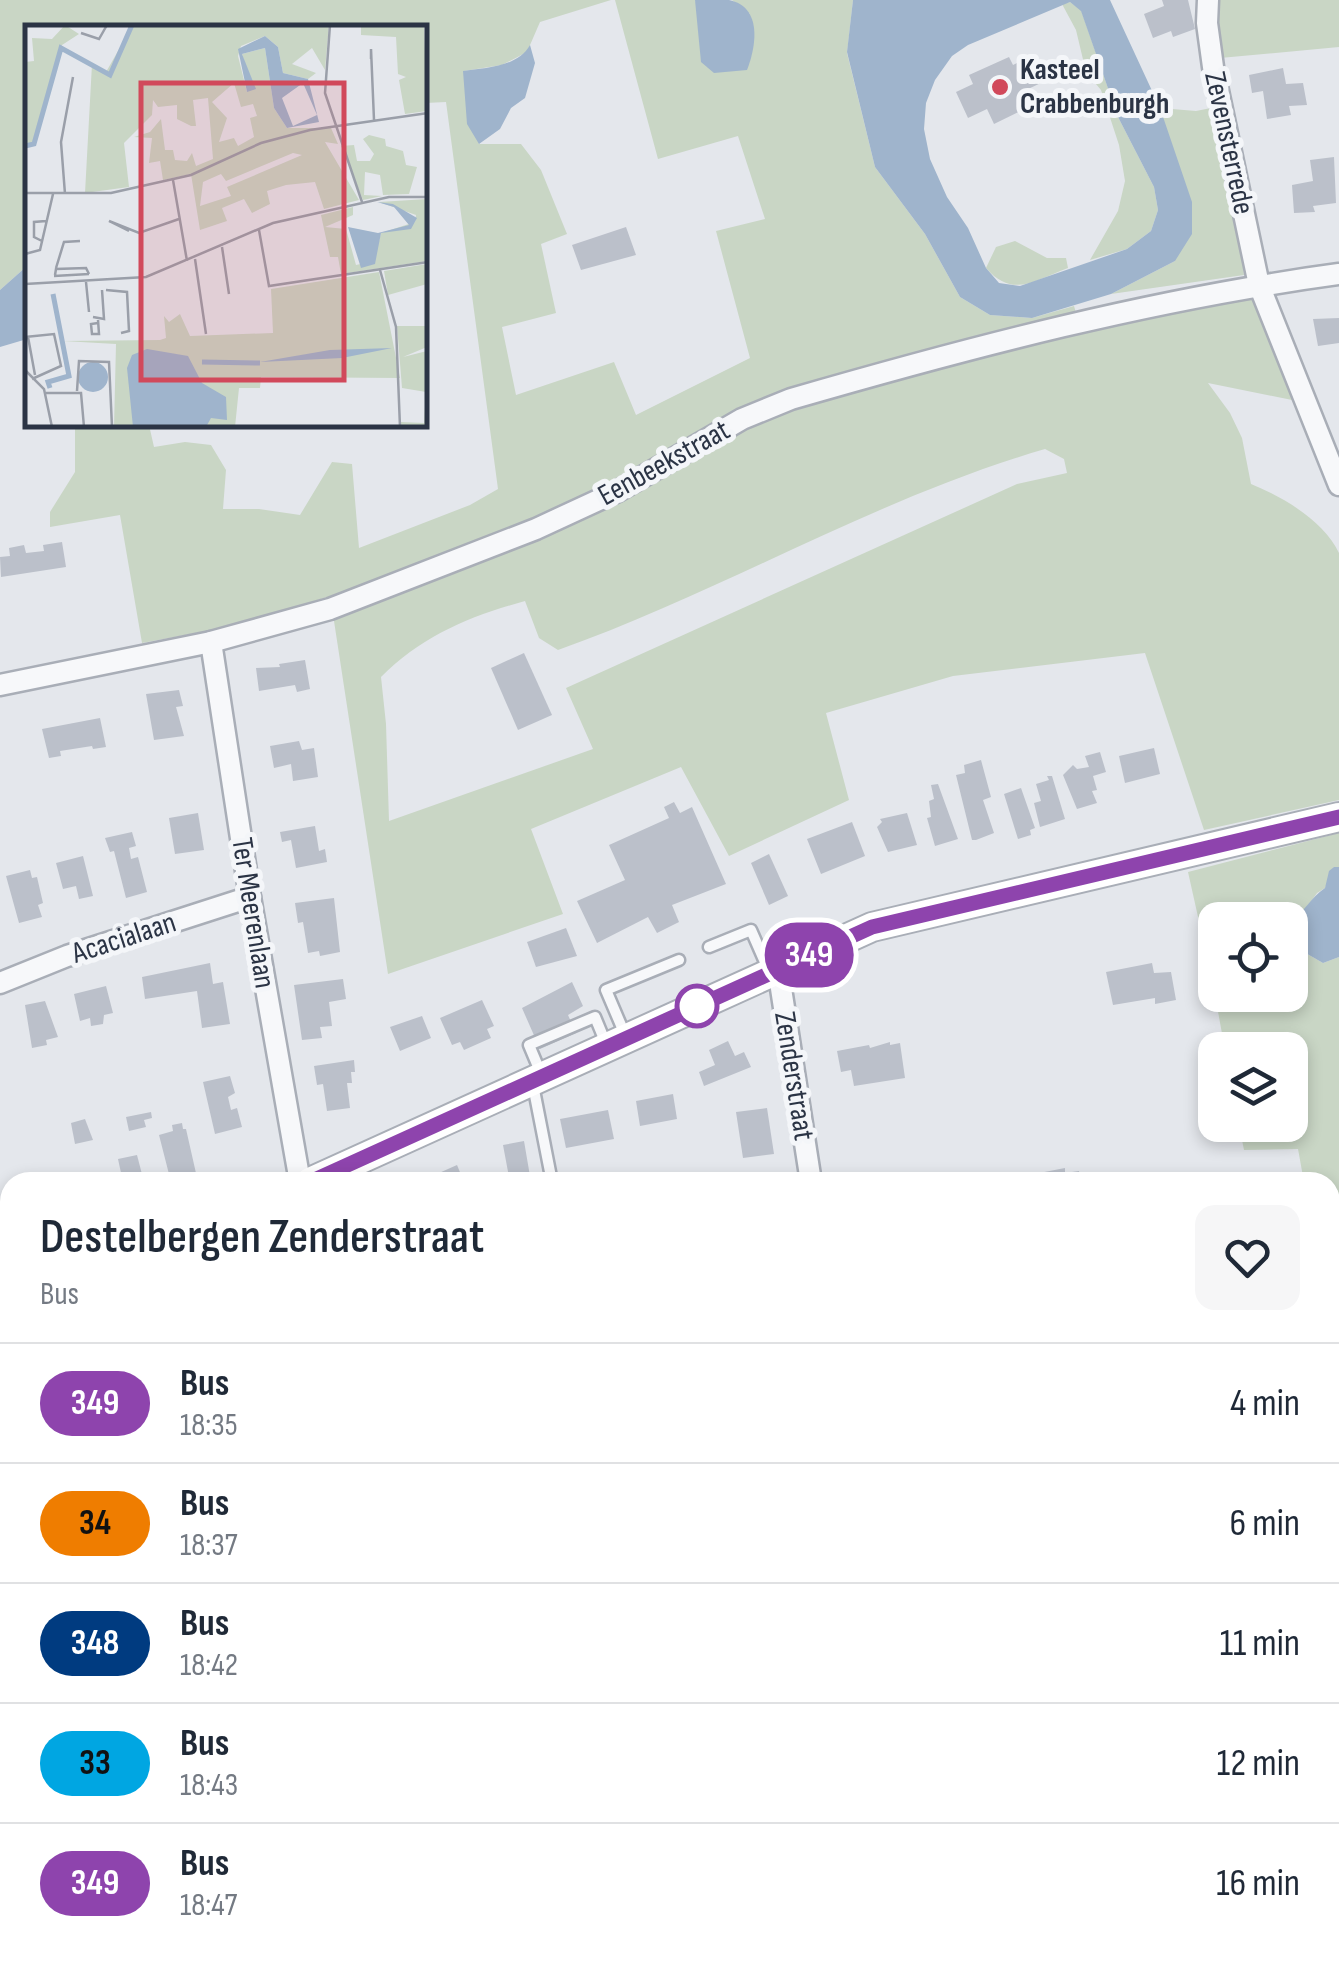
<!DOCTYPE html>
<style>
:root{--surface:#fff;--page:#f6f6f7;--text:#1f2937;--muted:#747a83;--line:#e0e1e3}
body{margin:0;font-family:"Sofia Sans Condensed",sans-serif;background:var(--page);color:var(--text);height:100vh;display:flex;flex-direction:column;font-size:38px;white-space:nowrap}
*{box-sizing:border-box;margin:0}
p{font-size:32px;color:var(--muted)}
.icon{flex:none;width:55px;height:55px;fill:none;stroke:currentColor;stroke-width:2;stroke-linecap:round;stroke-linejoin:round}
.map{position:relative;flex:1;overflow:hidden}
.details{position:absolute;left:0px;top:1172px;width:1340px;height:792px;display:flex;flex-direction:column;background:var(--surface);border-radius:30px 30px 0 0;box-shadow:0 5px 15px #0003}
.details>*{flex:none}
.badge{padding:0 20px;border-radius:32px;font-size:35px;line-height:65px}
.fabs{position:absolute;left:1198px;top:902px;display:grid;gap:20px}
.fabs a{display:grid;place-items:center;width:110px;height:110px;border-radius:20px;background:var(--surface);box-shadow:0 5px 15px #0003;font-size:50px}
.map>.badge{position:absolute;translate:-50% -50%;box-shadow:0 0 0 5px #fff}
.round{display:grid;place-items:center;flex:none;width:105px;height:105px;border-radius:20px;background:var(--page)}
.headline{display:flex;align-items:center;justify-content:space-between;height:170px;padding:0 40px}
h1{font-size:48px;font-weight:600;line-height:75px}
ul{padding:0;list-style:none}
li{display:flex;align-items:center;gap:30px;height:120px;padding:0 40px;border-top:2px solid var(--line)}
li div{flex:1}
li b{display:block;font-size:38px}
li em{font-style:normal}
li .badge{min-width:110px;font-weight:700;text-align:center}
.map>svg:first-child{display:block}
</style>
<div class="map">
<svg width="1339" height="1964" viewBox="0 0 1339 1964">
<rect width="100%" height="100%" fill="#e4e7ec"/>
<g fill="#c9d6c5" fill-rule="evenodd">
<path d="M0,0H611L540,22L527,52L502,65L464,71L479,144H521L541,170L567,234L541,244L556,313L502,327L516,395L614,362L636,415L750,358L716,231L765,219L738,136L658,159L615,0H695L698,8L750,14L732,0H853L847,53L875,167L925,234L960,297L990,315L1032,318L1074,306L1082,333L1253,294L1297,401L1208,383L1230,413L1242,438L1251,484C1283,497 1324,521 1339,553V800L1204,830L1145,653L953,676L826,713L849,800L729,856L681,767L531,829L563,914L388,974L334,621L327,597L239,625L142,643L120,515L50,527V512L75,472V425H149L154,447L185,442L211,445L226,470L223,509H259L300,515L332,462L352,464L359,548L470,505L498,489L446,102L425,103V28H28L27,266L0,290ZM1045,449L1064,459L1067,473L1017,484L566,688L593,749L389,821L386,724L381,677C422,636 470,616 525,601L539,638L558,650C724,591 876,498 1045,449Z"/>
<polygon points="1214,0 1339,0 1339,47 1220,58"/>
<polygon points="1070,2 1081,10 1118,117 1154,187 1158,210 1151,231 1127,249 1090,260 1118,211 1125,181 1119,145 1101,90 1086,72 1076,30 1062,4"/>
<polygon points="1216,107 1239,220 1244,275 1111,294 1175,261 1166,128 1160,108 1196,111"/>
<path d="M1015,241L1047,258H1066L1068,268C1035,280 1013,299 986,268L996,247Z"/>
<polygon points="1339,833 1339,867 1334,867 1325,888 1317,893 1302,914 1290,921 1215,920 1215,993 1188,872"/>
<polygon points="1290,944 1323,963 1339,957 1339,1261 1330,1262 1330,1182 1304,1182 1298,1149 1244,1150 1239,1125 1290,1125 1290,1050 1225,1050 1215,995 1290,995"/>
<polygon points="1339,1279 1339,1755 1330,1755 1330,1281"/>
<polygon points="0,1706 10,1706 10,1955 784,1955 785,1964 0,1964"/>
<polygon points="1339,1806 1339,1946 1330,1945 1330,1811"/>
</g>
<g fill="#9fb4cc" fill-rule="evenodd">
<path d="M695,0C706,0 719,0 729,0C763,7 756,47 747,70L714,73L701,62Z"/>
<path d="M853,0H1110L1160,108L1192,202V234L1175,261L1111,294L1032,318L990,315L960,297L925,234L875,167L847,52ZM1070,2L1081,11L1118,117L1154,187L1158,210L1151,231L1127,249L1020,286L999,283L986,268L968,228L947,197L930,159L924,129L926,103L935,80L952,56L968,45Z"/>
<path d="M530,45L535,63L525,98L511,108L500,129L479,144L467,124L463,71C485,68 518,67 530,45Z"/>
<polygon points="27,266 27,339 0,347 0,290"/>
<path d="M1334,867H1339V957L1323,963L1290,944V921C1305,912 1311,897 1325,888L1329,871Z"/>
<polygon points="10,1764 10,1955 384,1955 390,1964 0,1964 0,1767"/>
</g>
<g fill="#bbc0ca">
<polygon points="1162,0 1188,0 1195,29 1173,37 1171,31 1153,38 1144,14 1164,6"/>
<polygon points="1031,56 1043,82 1026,90 1033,105 994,124 987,109 968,118 956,92 973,84 969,75 1009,57 1013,65"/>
<polygon points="1283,68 1286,84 1303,83 1307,105 1289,106 1291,115 1267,119 1263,91 1252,93 1249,75"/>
<polygon points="1334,157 1336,203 1313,206 1315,212 1294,213 1292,185 1313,181 1310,160"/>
<polygon points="626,227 636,255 581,270 572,245"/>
<polygon points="1339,318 1339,343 1318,346 1313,319"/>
<polygon points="62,542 66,567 1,577 0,557 10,556 9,548 24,545 26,553 44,551 43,545"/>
<polygon points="524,653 552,715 518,730 491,668"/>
<polygon points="305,660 310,689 297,692 295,685 259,691 256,668 280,667 279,664"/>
<polygon points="179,690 183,706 176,707 184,736 154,740 146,694"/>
<polygon points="100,718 106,747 93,749 92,746 60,751 61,756 49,758 42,729"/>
<polygon points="299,741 302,750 314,748 318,777 293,781 291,764 274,768 270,746"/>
<polygon points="1154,748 1160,774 1125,783 1119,756"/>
<polygon points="1100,752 1106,772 1093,776 1097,790 1092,791 1097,803 1077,809 1063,775 1073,765 1077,769 1089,767 1085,756"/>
<polygon points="981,760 991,797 983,800 994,833 976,840 972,840 956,775 965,773 964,765"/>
<polygon points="1047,776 1052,776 1065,819 1040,827 1034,803 1041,801 1036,784 1049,780"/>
<polygon points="938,784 958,839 935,846 927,818 931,817 929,801 934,799 931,785"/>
<polygon points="1021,788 1035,828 1030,830 1031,835 1018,839 1004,794"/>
<polygon points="674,802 680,813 692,807 726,884 672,905 679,922 657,933 648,917 597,943 577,901 625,880 609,845 669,818 664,807"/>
<polygon points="198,813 204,850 175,854 169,818"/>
<polygon points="907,813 917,845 888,852 877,827 882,822 880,819"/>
<polygon points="852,822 865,856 821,874 807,839"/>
<polygon points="315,826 319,851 325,849 327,862 296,868 291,840 282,842 280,832"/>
<polygon points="132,832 136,846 129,848 131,859 138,857 147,892 126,898 114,851 110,852 105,838"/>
<polygon points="769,854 788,896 769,905 751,863"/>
<polygon points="83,856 93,896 79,899 76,886 63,889 56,863"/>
<polygon points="30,870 32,878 37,877 43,903 38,905 42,917 19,923 6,876"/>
<polygon points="334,898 340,952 320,956 319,951 308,953 303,922 298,923 295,903"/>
<polygon points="566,928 577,956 536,967 527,942"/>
<polygon points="210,963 213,984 223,982 230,1024 202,1028 197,991 145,999 142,977"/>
<polygon points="1152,963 1154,973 1171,972 1176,1000 1155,1004 1155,998 1113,1005 1106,972"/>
<polygon points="343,979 346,999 329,1002 332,1026 320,1027 322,1038 302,1040 294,985"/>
<polygon points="572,982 583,1006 568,1015 576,1033 540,1049 522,1008"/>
<polygon points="106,986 113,1013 104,1015 103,1024 91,1026 90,1018 80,1021 74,994"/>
<polygon points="482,1000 494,1026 487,1029 491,1038 464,1050 460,1042 452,1045 440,1018"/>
<polygon points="45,1001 58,1037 46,1040 47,1045 32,1048 25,1005"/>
<polygon points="422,1016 431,1038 400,1051 390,1027"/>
<polygon points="728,1041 735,1056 744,1052 751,1067 704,1086 699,1072 715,1065 709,1050"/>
<polygon points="890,1042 890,1045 900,1043 905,1078 854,1086 851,1070 841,1072 837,1051 869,1045 870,1048"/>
<polygon points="354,1060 355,1072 351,1072 352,1083 347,1083 350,1108 327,1111 323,1084 317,1085 314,1066"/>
<polygon points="230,1076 235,1093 228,1097 231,1110 237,1108 242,1127 215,1134 203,1082"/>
<polygon points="673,1094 677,1119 640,1126 636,1101"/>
<polygon points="767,1108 774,1154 743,1158 736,1112"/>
<polygon points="608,1110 614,1139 566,1148 560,1119"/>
<polygon points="151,1112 152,1118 144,1120 146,1127 129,1131 126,1117"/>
<polygon points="85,1119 93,1140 75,1144 71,1123"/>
<polygon points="182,1123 183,1129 186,1129 198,1182 171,1182 159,1135 173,1131 172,1125"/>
<polygon points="524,1141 531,1182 491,1182 509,1177 503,1145"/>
<polygon points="137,1155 144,1182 123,1182 118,1159"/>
<polygon points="457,1165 464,1182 432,1182 430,1177"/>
<polygon points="1065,1168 1065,1173 1079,1171 1081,1182 1035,1182 1034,1174"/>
<polygon points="10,1388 10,1660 7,1660 0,1572 0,1389"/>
</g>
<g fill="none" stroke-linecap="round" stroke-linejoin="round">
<g stroke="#a9aeb7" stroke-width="15">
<g id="service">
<polyline points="709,947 751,930 768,969"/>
<polyline points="626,1037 606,990 679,960"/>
<polyline points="542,1076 529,1045 595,1017 607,1046"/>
<polyline points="533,1085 552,1182"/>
</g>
</g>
<g stroke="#a9aeb7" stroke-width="25">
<g id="minor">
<polyline points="1208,0 1207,23 1213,67 1259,285 1339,485"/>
<polyline points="211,642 250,897 300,1182"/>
<path d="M0,685L211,642L330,609L536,529L618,491L742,419L791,399C971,347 1153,299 1339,274"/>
<polyline points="778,969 811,1182"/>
<polyline points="0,983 67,956 250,897"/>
<polyline points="1330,1273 1339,1271"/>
</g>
</g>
<g stroke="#a9aeb7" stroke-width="32">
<g id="secondary">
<polyline points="310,1182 872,927 1339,817"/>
<polyline points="0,1286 10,1283"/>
</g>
</g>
<g stroke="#c2c5cb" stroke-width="4" stroke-dasharray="8 8" stroke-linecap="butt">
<polyline points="0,1741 10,1739"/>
<polyline points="396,1955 403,1964"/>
<polyline points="542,1955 562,1964"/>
</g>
<use href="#service" stroke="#f7f8fa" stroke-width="10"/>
<use href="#minor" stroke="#f7f8fa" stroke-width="20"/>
<use href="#secondary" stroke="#fff" stroke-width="28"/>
</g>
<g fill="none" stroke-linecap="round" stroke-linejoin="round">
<g stroke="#fff" stroke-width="22">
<polyline id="line" points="310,1182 872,927 1339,817"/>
</g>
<use href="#line" stroke="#8e44ad" stroke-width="15"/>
</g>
<circle fill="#d1495b" stroke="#f4f6f9" stroke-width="4" cx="1000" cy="87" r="10"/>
<circle fill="#fff" stroke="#8e44ad" stroke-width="5" cx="697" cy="1006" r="20"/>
<g text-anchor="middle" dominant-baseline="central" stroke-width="10" stroke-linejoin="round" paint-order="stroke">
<g font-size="30" font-weight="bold" fill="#2b3445" stroke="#f4f6f9" text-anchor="start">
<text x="1020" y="70">Kasteel<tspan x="1020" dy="34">Crabbenburgh</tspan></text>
</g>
<g font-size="30" fill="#2b3445" stroke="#f4f6f9">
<text transform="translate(1229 143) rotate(78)">Zevensterrede</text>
<text transform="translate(664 463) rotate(-29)">Eenbeekstraat</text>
<text transform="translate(253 913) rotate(81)">Ter Meerenlaan</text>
<text transform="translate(124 938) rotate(-18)">Acacialaan</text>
<text transform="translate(794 1076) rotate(81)">Zenderstraat</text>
</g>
</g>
<g transform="translate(25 25)">
<rect width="402" height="402" fill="#e4e7ec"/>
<path d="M40,0L54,9L37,20L10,120L0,122V37L9,36L7,13L27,14ZM108,0H304L300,45L287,23L267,39L291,48L283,54L258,48L253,22L240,11L216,21L213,31L222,67L226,57L217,29L240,23L249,83L262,103H306L313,119L300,117L334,175L299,184L290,157L261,160L242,166L245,179L227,188L219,174L197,183L202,196L175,205L166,149L138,155L135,136L124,138L127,113L109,112L125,107L136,94L140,125H148L150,135L162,136L167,128L171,141L188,134L183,73L168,75L171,101H166L152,94V80L133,82L128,75L127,90L99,118L104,162L60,168L67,39L81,47ZM209,58L216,82L228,79L232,91L225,93L229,112L213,121L209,113L194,117L202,93L187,77ZM268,128L277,130L202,162L206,171L175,181L178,157L196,149L201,156ZM399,1L402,86L380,89L374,55L381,52L373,49L371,12L336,10V2ZM344,110L360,114L361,121L378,126L381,140L392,142L384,169L358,170L355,150L340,147L339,170L357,171L338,175L316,121L329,120L332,136H345L349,129L338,114ZM402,174V236L316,249L313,232H305L296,190L328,182V190L300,202L321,204L331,240L349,236L356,208L390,197L391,190L354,177ZM402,239V259L363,270L359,246ZM354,247L375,353L236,352L235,363H214L210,402H89L91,319L38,316L135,315L141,313L139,291L144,297L155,289L165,311L248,308L246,264ZM372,301H402V322L378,332L402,326V402H376V397L399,398L401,367L377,363Z" fill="#c9d6c5" fill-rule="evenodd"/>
<path d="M240,11L253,22L258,48L283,54L294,97L262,103L249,83L240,23L217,29L231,64L222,67L213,24ZM278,58L292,90L268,101L257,73ZM352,177L368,179L392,193L386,204L356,208L350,239L336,243L323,202L353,208L384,200L369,182ZM367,323L317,333L235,337L305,325ZM122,324L163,331L177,358L201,372L202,395L186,393L181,402H108L102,343L107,330ZM53 352a15 15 0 1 1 30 0a15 15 0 1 1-30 0Z" fill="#9fb4cc" fill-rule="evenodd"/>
<path fill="none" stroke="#9fb4cc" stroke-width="5" d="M0,121L9,119L36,23L85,50L107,0M177,337L235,338M25,363L23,357L44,351L28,269"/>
<path fill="none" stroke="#9a9fa9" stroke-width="2.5" d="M305,0L300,68L337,177M56,8L74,14L82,0M346,34V24L349,95M148,155L162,236M0,168H86L166,150L236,118L285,105L403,88M40,169L36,117L48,52M234,205L244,261L403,237M104,206L84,196L114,208L154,194M17,216L9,212V197L21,196M197,222L204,269M0,229L15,225L28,169M170,234L181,309M31,243L39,217L55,216M355,245L371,302L375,402M30,250L31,244L61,243L64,249M29,251L64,249M61,257L64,287M0,259L121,252L248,198L364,172H403M81,265L102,267L104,306L96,308M68,292L79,294L77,265M73,295L74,309H67L66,299L73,298M0,312L29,309L36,341L7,354M3,312L10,350M0,345L19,364L27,402M52,366L54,336L84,337L87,402M21,368H56L59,402"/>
<path fill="#d1495b" fill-opacity="0.15" stroke="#d1495b" stroke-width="5" d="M116,58H319V355H116Z"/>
<rect width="402" height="402" fill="none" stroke="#2b3445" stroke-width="5"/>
</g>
</svg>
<div class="fabs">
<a><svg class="icon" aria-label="locate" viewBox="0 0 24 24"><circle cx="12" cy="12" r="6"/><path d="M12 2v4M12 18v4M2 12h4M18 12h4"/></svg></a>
<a><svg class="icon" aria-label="layers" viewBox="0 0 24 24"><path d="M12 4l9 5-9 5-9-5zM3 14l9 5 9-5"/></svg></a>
</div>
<b class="badge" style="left:809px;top:955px;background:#8e44ad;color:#fff">349</b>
<section class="details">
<div class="headline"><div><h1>Destelbergen Zenderstraat</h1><p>Bus</p></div><a class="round"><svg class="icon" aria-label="heart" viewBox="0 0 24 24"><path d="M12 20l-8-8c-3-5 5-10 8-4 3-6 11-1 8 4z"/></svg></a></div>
<ul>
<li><span class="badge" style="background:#8e44ad;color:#fff">349</span><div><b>Bus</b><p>18:35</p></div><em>4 min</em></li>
<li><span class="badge" style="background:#ef7d00;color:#111">34</span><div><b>Bus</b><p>18:37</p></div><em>6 min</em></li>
<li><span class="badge" style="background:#003b80;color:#fff">348</span><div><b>Bus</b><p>18:42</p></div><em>11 min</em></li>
<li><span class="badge" style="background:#00a6e2;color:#111">33</span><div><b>Bus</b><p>18:43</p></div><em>12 min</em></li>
<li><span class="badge" style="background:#8e44ad;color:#fff">349</span><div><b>Bus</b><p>18:47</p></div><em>16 min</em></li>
</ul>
</section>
</div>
